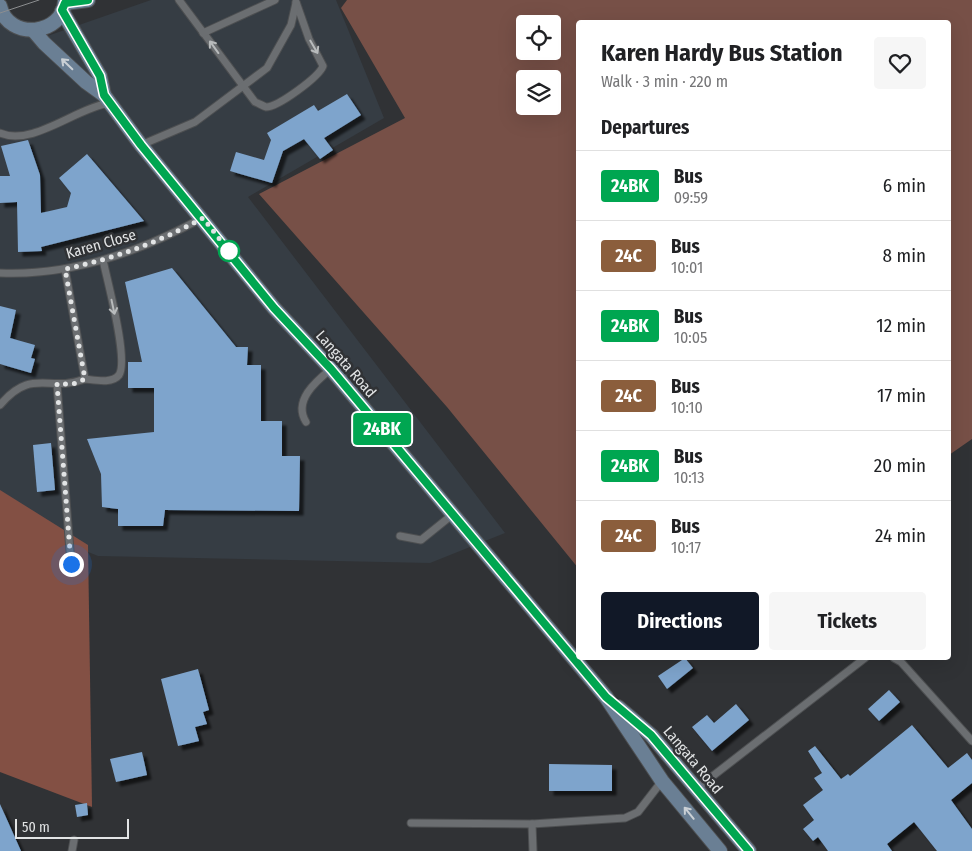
<!DOCTYPE html>
<meta charset="utf-8">
<style>
:root{--surface:#fff;--page:#f6f6f6;--text:#202124;--muted:#757577;--line:#e0e0e0;--accent:#111827}
body{margin:0;font-family:"Fira Sans Condensed",sans-serif;background:var(--page);color:var(--text);height:100vh;display:flex;flex-direction:column;font-size:19px;white-space:nowrap}
*{box-sizing:border-box;margin:0}
p{font-size:16px;color:var(--muted)}
.icon{flex:none;width:28px;height:28px;fill:none;stroke:currentColor;stroke-width:2;stroke-linecap:round;stroke-linejoin:round}
.map{position:relative;flex:1;overflow:hidden}
.panel{position:absolute;left:576px;top:20px;width:375px;height:640px;display:flex;flex-direction:column;background:var(--surface);border-radius:5px;box-shadow:0 5px 20px #0002}
.panel>*{flex:none}
.badge{padding:0 10px;border-radius:4px;font-size:18px;line-height:32px}
.tools{position:absolute;left:516px;top:15px;display:grid;gap:10px}
.tools a{display:grid;place-items:center;width:45px;height:45px;border-radius:5px;background:var(--surface);box-shadow:0 5px 20px #0002;font-size:25px}
.scale{position:absolute;left:15px;bottom:12px;width:114px;box-sizing:border-box;padding-left:5px;border:2px solid #e2e4e5;border-top:0;font-size:14px;line-height:18px;white-space:nowrap;color:#e2e4e5;-webkit-text-stroke:4px #303235;paint-order:stroke}
.you{position:absolute;width:25px;height:25px;margin:-12px;border:4px solid #fff;border-radius:50%;background:#1a73e8;box-shadow:0 0 0 8px #1a73e833}
.map>.badge{position:absolute;translate:-50% -50%;box-shadow:0 0 0 2px #fff}
h2{padding:0 25px;font-size:19px;line-height:45px}
.round{display:grid;place-items:center;flex:none;width:52px;height:52px;border-radius:5px;background:var(--page)}
.head{display:flex;align-items:center;justify-content:space-between;height:85px;padding:0 25px}
h1{font-size:24px;font-weight:700;line-height:38px}
.primary-button{display:flex;gap:10px;margin-top:auto;padding:10px 25px}
.primary-button a{flex:1;height:58px;border-radius:5px;background:var(--accent);color:#fff;font-size:20px;font-weight:700;line-height:58px;text-align:center}
.primary-button a+a{background:var(--page);color:var(--text)}
ul{padding:0;list-style:none}
li{display:flex;align-items:center;gap:15px;height:70px;padding:0 25px;border-top:1px solid var(--line)}
li div{flex:1}
li b{display:block;font-size:19px}
li em{font-style:normal}
li .badge{min-width:55px;font-weight:700;text-align:center}
.map>svg:first-child{display:block}
</style>
<div class="map">
<svg width="972" height="851" viewBox="0 0 972 851">
<defs>
<filter id="shadow"><feDropShadow dx="4.5" dy="4.5" stdDeviation="1" flood-color="#0009"/></filter>
</defs>
<rect width="100%" height="100%" fill="#303235"/>
<polygon fill="#363d44" points="151,0 336,0 384,118 248,197 505,533 430,563 98,556 76,547 0,501 0,1 33,41"/>
<path fill="#775047" fill-rule="evenodd" d="M347,0H972V439L949,455V22H579V569L447,407L259,194L405,118L341,8ZM525,24H552V51H525ZM525,79H552V106H525Z"/>
<polygon fill="#835044" points="0,490 88,545 92,807 0,772"/>
<g fill="#7ea4cc" filter="url(#shadow)">
<polygon points="347,94 361,115 324,138 333,150 320,159 304,139 283,151 272,183 230,171 236,152 264,160 271,140 267,133 314,105 318,111"/>
<polygon points="28,140 40,175 41,213 67,207 71,193 59,178 87,154 144,221 41,247 42,251 18,252 17,202 0,203 0,176 10,176 1,146"/>
<polygon points="172,268 236,347 248,347 247,365 261,365 261,421 282,421 282,456 300,456 299,511 165,510 163,526 118,526 118,509 102,507 101,474 87,439 154,432 154,388 128,388 128,362 142,362 125,282"/>
<polygon points="0,306 16,310 10,338 35,345 31,358 35,359 31,373 0,364"/>
<polygon points="51,443 55,490 37,492 33,445"/>
<polygon points="685,658 693,668 667,689 658,676"/>
<polygon points="198,669 209,710 203,712 207,724 195,727 199,741 178,746 161,679"/>
<polygon points="889,690 900,702 879,721 868,709"/>
<polygon points="736,704 749,720 712,751 692,727 707,715 714,723"/>
<polygon points="912,725 948,768 967,753 972,760 972,783 951,800 972,829 972,851 937,851 914,822 887,844 892,851 828,851 818,837 813,841 803,829 814,820 803,805 823,790 814,778 822,773 808,751 815,746 841,779 848,774 850,776"/>
<polygon points="142,752 147,775 116,782 110,759"/>
<polygon points="549,764 612,765 612,791 549,791"/>
<polygon points="87,803 88,815 77,817 75,805"/>
<polygon points="0,804 21,851 0,851"/>
</g>
<g fill="none" stroke-linecap="round" stroke-linejoin="round">
<g stroke="#4d4f51" stroke-width="9">
<g id="service">
<path d="M179,0L255,102C258,103 263,106 266,107C278,107 319,77 323,66L309,39L296,2"/>
<polyline points="203,33 275,0"/>
<path d="M0,133C32,147 76,108 109,103"/>
<polyline points="141,145 195,122 267,68 291,25 296,3"/>
<path d="M65,269L85,379C95,380 112,384 119,375C129,360 107,280 103,260"/>
<path d="M0,273C71,276 140,252 202,218"/>
<polyline points="57,384 71,564"/>
<path d="M0,405C32,367 48,393 85,379"/>
<path d="M306,422C293,401 315,382 331,369"/>
<polyline points="400,536 421,540 452,515"/>
<polyline points="894,658 901,662 972,741"/>
<polyline points="696,789 865,658"/>
<polyline points="411,823 532,824 625,818 638,812 662,781"/>
<polyline points="532,824 533,851"/>
<polyline points="72,851 74,840"/>
</g>
</g>
<g stroke="#4d4f51" stroke-width="16">
<g id="secondary">
<polyline points="65,3 88,0"/>
<path d="M0,6C8,41 64,36 65,0"/>
<polyline points="62,11 100,76 104,95"/>
<polyline points="33,30 44,43 86,82 104,95 141,145 274,308 331,369 606,697 662,781 720,851"/>
<polyline points="618,707 651,735 749,851"/>
</g>
</g>
<use href="#service" stroke="#6b6e71" stroke-width="7"/>
<use href="#secondary" stroke="#6a7f94" stroke-width="14"/>
<polyline stroke="#8c8e90" stroke-width="1" points="0,13 39,0"/>
</g>
<defs><path id="oneway-shaft" d="M-6 0H5M1.5-3L5.5 0L1.5 3" fill="none" stroke-width="1.6" stroke-linecap="round" stroke-linejoin="round" transform="scale(1.25)"/></defs>
<g stroke="#b8bbbc">
<use href="#oneway-shaft" transform="translate(214 47) rotate(-126)"/>
<use href="#oneway-shaft" transform="translate(314 47) rotate(60)"/>
<use href="#oneway-shaft" transform="translate(113 307) rotate(78)"/>
</g>
<g stroke="#cad0d5">
<use href="#oneway-shaft" transform="translate(67 64) rotate(-136)"/>
<use href="#oneway-shaft" transform="translate(689 813) rotate(-129)"/>
</g>
<g fill="none" stroke-linecap="round" stroke-linejoin="round">
<g stroke="#fff" stroke-width="11">
<polyline id="line" points="88,0 65,3 62,10 100,76 104,95 141,145 274,308 331,369 606,697 651,735 749,851"/>
</g>
<use href="#line" stroke="#00a651" stroke-width="8"/>
<path stroke="#e2e4e5" stroke-width="5" stroke-dasharray="0 9" d="M71,564L57,384H73L85,379L65,269C116,258 157,243 203,218L229,251"/>
</g>
<circle fill="#fff" stroke="#00a651" stroke-width="2.5" cx="229" cy="251" r="10"/>
<g text-anchor="middle" dominant-baseline="central" stroke-width="5" stroke-linejoin="round" paint-order="stroke">
<g font-size="15" fill="#e2e4e5" stroke="#303235">
<text transform="translate(101 244) rotate(-16)">Karen Close</text>
<text transform="translate(346 364) rotate(49)">Langata Road</text>
<text transform="translate(693 760) rotate(50)">Langata Road</text>
</g>
</g>
</svg>
<div class="tools">
<a><svg class="icon" aria-label="locate" viewBox="0 0 24 24"><circle cx="12" cy="12" r="6"/><path d="M12 2v4M12 18v4M2 12h4M18 12h4"/></svg></a>
<a><svg class="icon" aria-label="layers" viewBox="0 0 24 24"><path d="M12 4l9 5-9 5-9-5zM3 14l9 5 9-5"/></svg></a>
</div>
<div class="scale">50 m</div>
<div class="you" style="left:71px;top:564px"></div>
<b class="badge" style="left:382px;top:429px;background:#00a651;color:#fff">24BK</b>
<section class="panel">
<div class="head"><div><h1>Karen Hardy Bus Station</h1><p>Walk · 3 min · 220 m</p></div><a class="round"><svg class="icon" aria-label="heart" viewBox="0 0 24 24"><path d="M12 20l-8-8c-3-5 5-10 8-4 3-6 11-1 8 4z"/></svg></a></div>
<h2>Departures</h2>
<ul>
<li><span class="badge" style="background:#00a651;color:#fff">24BK</span><div><b>Bus</b><p>09:59</p></div><em>6 min</em></li>
<li><span class="badge" style="background:#8b5e3c;color:#fff">24C</span><div><b>Bus</b><p>10:01</p></div><em>8 min</em></li>
<li><span class="badge" style="background:#00a651;color:#fff">24BK</span><div><b>Bus</b><p>10:05</p></div><em>12 min</em></li>
<li><span class="badge" style="background:#8b5e3c;color:#fff">24C</span><div><b>Bus</b><p>10:10</p></div><em>17 min</em></li>
<li><span class="badge" style="background:#00a651;color:#fff">24BK</span><div><b>Bus</b><p>10:13</p></div><em>20 min</em></li>
<li><span class="badge" style="background:#8b5e3c;color:#fff">24C</span><div><b>Bus</b><p>10:17</p></div><em>24 min</em></li>
</ul>
<div class="primary-button"><a>Directions</a><a>Tickets</a></div>
</section>
</div>
